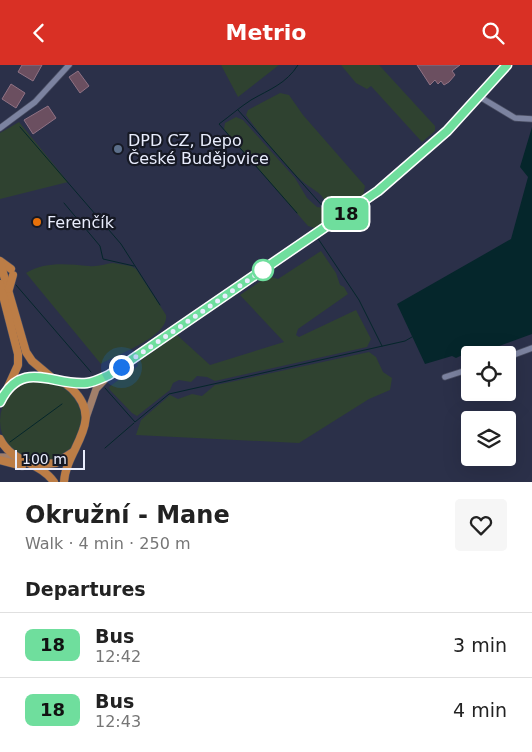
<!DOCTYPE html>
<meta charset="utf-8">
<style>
:root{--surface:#fff;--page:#f6f6f6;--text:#222;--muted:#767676;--line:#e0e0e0;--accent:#d93025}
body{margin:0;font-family:"DejaVu Sans",sans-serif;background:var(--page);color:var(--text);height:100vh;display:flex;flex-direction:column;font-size:19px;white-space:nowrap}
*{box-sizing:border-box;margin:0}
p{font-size:16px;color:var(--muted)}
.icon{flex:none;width:28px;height:28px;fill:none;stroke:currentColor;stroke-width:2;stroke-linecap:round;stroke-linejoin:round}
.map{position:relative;height:417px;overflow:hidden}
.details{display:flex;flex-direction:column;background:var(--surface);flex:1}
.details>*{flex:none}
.badge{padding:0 10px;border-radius:8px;font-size:18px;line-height:32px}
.controls{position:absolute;left:461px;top:281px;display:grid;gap:10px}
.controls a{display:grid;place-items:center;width:55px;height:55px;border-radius:5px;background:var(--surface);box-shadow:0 5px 20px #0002;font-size:25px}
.scale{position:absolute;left:15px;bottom:12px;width:70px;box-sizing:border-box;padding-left:5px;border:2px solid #e9edfd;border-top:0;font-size:14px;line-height:18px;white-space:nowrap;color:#e9edfd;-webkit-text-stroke:4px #161924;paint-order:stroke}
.you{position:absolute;width:25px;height:25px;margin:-12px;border:4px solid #fff;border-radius:50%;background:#1a73e8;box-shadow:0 0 0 8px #1a73e833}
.map>.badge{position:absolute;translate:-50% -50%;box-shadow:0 0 0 2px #fff}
h2{padding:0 25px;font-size:19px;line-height:45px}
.round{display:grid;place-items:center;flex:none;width:52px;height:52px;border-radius:5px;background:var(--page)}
.headline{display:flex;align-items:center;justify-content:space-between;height:85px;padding:0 25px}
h1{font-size:24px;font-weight:700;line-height:38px}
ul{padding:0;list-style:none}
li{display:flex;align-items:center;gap:15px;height:65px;padding:0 25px;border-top:1px solid var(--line)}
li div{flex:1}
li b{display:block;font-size:19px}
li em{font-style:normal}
li .badge{min-width:55px;font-weight:700;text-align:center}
header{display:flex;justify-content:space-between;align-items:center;height:65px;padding:0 25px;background:var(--accent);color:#fff;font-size:22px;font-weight:700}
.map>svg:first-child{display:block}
</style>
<header><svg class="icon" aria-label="back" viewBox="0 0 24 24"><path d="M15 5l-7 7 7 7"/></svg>Metrio<svg class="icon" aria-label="search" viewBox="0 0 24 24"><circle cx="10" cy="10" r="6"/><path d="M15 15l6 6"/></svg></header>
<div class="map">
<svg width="532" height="417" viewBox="0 0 532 417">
<rect width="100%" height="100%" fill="#2b3049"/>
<g fill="#2f4230">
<polygon points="221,0 279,0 238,32"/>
<polygon points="341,0 379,0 435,61 435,66 422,77 371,21 367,24 356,18"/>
<path d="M280,28L289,30L303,50L365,121L363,131L315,163L308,161L224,64L225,58L236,52L243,55L295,113L307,133L317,142L324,143L326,138C321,126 310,124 301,115C282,97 261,71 246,50L248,45Z"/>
<polygon points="19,57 68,117 0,134 0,68"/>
<polygon points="321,186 336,208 340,220 344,222 348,229 298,264 296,270 299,272 356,245 371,274 367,282 215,316 207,312 197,311 191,317 179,315 173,318 170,325 137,351 132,348 110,325 109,322 113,319 138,301 137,298 177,270 210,300 284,277 240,230 268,211 278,214"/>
<path d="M113,198L131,201L136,204L166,250C169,272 117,289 101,299L26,208C45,196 68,199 89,201C97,202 105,199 113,198Z"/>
<polygon points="369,287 376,292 383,307 392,313 390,325 369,334 299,378 136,370 141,355 170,330 178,334 192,329 202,331 215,320 221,319"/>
<circle cx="41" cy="356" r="41"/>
</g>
<polygon fill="#05262b" points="532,62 532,269 494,283 471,286 456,293 452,291 425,299 397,239 511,174 528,112 520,102"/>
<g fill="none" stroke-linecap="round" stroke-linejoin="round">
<g stroke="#05262b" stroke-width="1">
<polyline points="238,45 325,144"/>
<polyline points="20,62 121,179 160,240"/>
<polyline points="64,138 100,181 103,194 134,201"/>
<path d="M297,148L219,59C230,51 240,42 251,35C270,24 286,19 298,0"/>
<polyline points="317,172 359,235 382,281"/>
<polyline points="16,220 91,307"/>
<polyline points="105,323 135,357 169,329 405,276 412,272"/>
<polyline points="10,377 62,339"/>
<polyline points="105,383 134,358"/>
</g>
</g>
<g fill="#6b4f60" stroke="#907284">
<polygon points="22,0 42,0 33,16 18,7"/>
<polygon points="417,0 460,0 452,6 455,10 449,17 444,20 441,16 438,19 435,15 430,20"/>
<polygon points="78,6 89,21 80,28 69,12"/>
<polygon points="11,19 25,28 16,43 2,34"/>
<polygon points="48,41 56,53 33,69 24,55"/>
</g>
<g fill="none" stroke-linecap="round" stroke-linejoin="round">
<g stroke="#4b4f64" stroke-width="7">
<g id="minor">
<polyline points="480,32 515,53 532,54"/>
<polyline points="0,63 35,37 69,0"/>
<polyline points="508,292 532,283"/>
<polyline points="445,312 470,304"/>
</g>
</g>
<g stroke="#4b4f64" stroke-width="8">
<g id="major">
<polyline points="62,317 89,318 104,312"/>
<polyline points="86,353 96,324 109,310 378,126 447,66 507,0"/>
<polyline points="0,392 15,392"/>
</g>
</g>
<g stroke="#4b4f64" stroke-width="9">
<g id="highway">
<polyline points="0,196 11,204"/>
<polyline points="0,197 26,287 32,296 51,312"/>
<polyline points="0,219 18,289 18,300 8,322"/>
<polyline points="9,224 13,210"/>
<path d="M0,337C7,323 20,313 36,312C49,311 62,314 72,324C106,357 66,383 64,417"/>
<path d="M0,374C12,398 39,396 54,417"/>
<polyline points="0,395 22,401"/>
<polyline points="35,400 56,398 73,387"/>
</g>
</g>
<use href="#minor" stroke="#7c83a0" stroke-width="5.5"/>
<use href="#major" stroke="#a27f6a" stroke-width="7"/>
<use href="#highway" stroke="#bc7d46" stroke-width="8"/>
</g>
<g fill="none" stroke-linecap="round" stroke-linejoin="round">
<g stroke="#fff" stroke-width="11">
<path id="line" d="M0,337C22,292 54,322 87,318C95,317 102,313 109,310L378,126L447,66L507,0"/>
</g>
<use href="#line" stroke="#6fde9d" stroke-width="8"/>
<polyline stroke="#e9edfd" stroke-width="5" stroke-dasharray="0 9" points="121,302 263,205"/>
</g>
<circle fill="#5c6f8a" stroke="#161924" stroke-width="2" cx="118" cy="84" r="5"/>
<circle fill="#e8710a" stroke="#161924" stroke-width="2" cx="37" cy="157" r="5"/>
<circle fill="#fff" stroke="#6fde9d" stroke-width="2.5" cx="263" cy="205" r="10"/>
<g text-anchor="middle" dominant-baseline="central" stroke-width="4.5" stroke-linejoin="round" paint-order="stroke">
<g font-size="16" fill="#e9edfd" stroke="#161924" text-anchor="start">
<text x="128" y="75">DPD CZ, Depo<tspan x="128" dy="18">České Budějovice</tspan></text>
<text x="47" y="157">Ferenčík</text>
</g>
</g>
</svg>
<div class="controls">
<a><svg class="icon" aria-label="locate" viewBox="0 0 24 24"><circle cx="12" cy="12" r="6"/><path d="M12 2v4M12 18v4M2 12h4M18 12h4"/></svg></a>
<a><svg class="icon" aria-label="layers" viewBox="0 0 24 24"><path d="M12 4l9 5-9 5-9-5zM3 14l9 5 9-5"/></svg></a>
</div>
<div class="scale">100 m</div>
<div class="you" style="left:121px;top:302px"></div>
<b class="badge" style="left:346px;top:149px;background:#6fde9d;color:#111">18</b>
</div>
<section class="details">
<div class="headline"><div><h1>Okružní - Mane</h1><p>Walk · 4 min · 250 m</p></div><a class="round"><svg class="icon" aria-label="heart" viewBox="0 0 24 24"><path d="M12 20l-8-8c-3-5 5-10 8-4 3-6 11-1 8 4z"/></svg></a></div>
<h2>Departures</h2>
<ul>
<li><span class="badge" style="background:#6fde9d;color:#111">18</span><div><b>Bus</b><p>12:42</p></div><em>3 min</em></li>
<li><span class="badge" style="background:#6fde9d;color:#111">18</span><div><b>Bus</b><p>12:43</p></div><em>4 min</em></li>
</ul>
</section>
